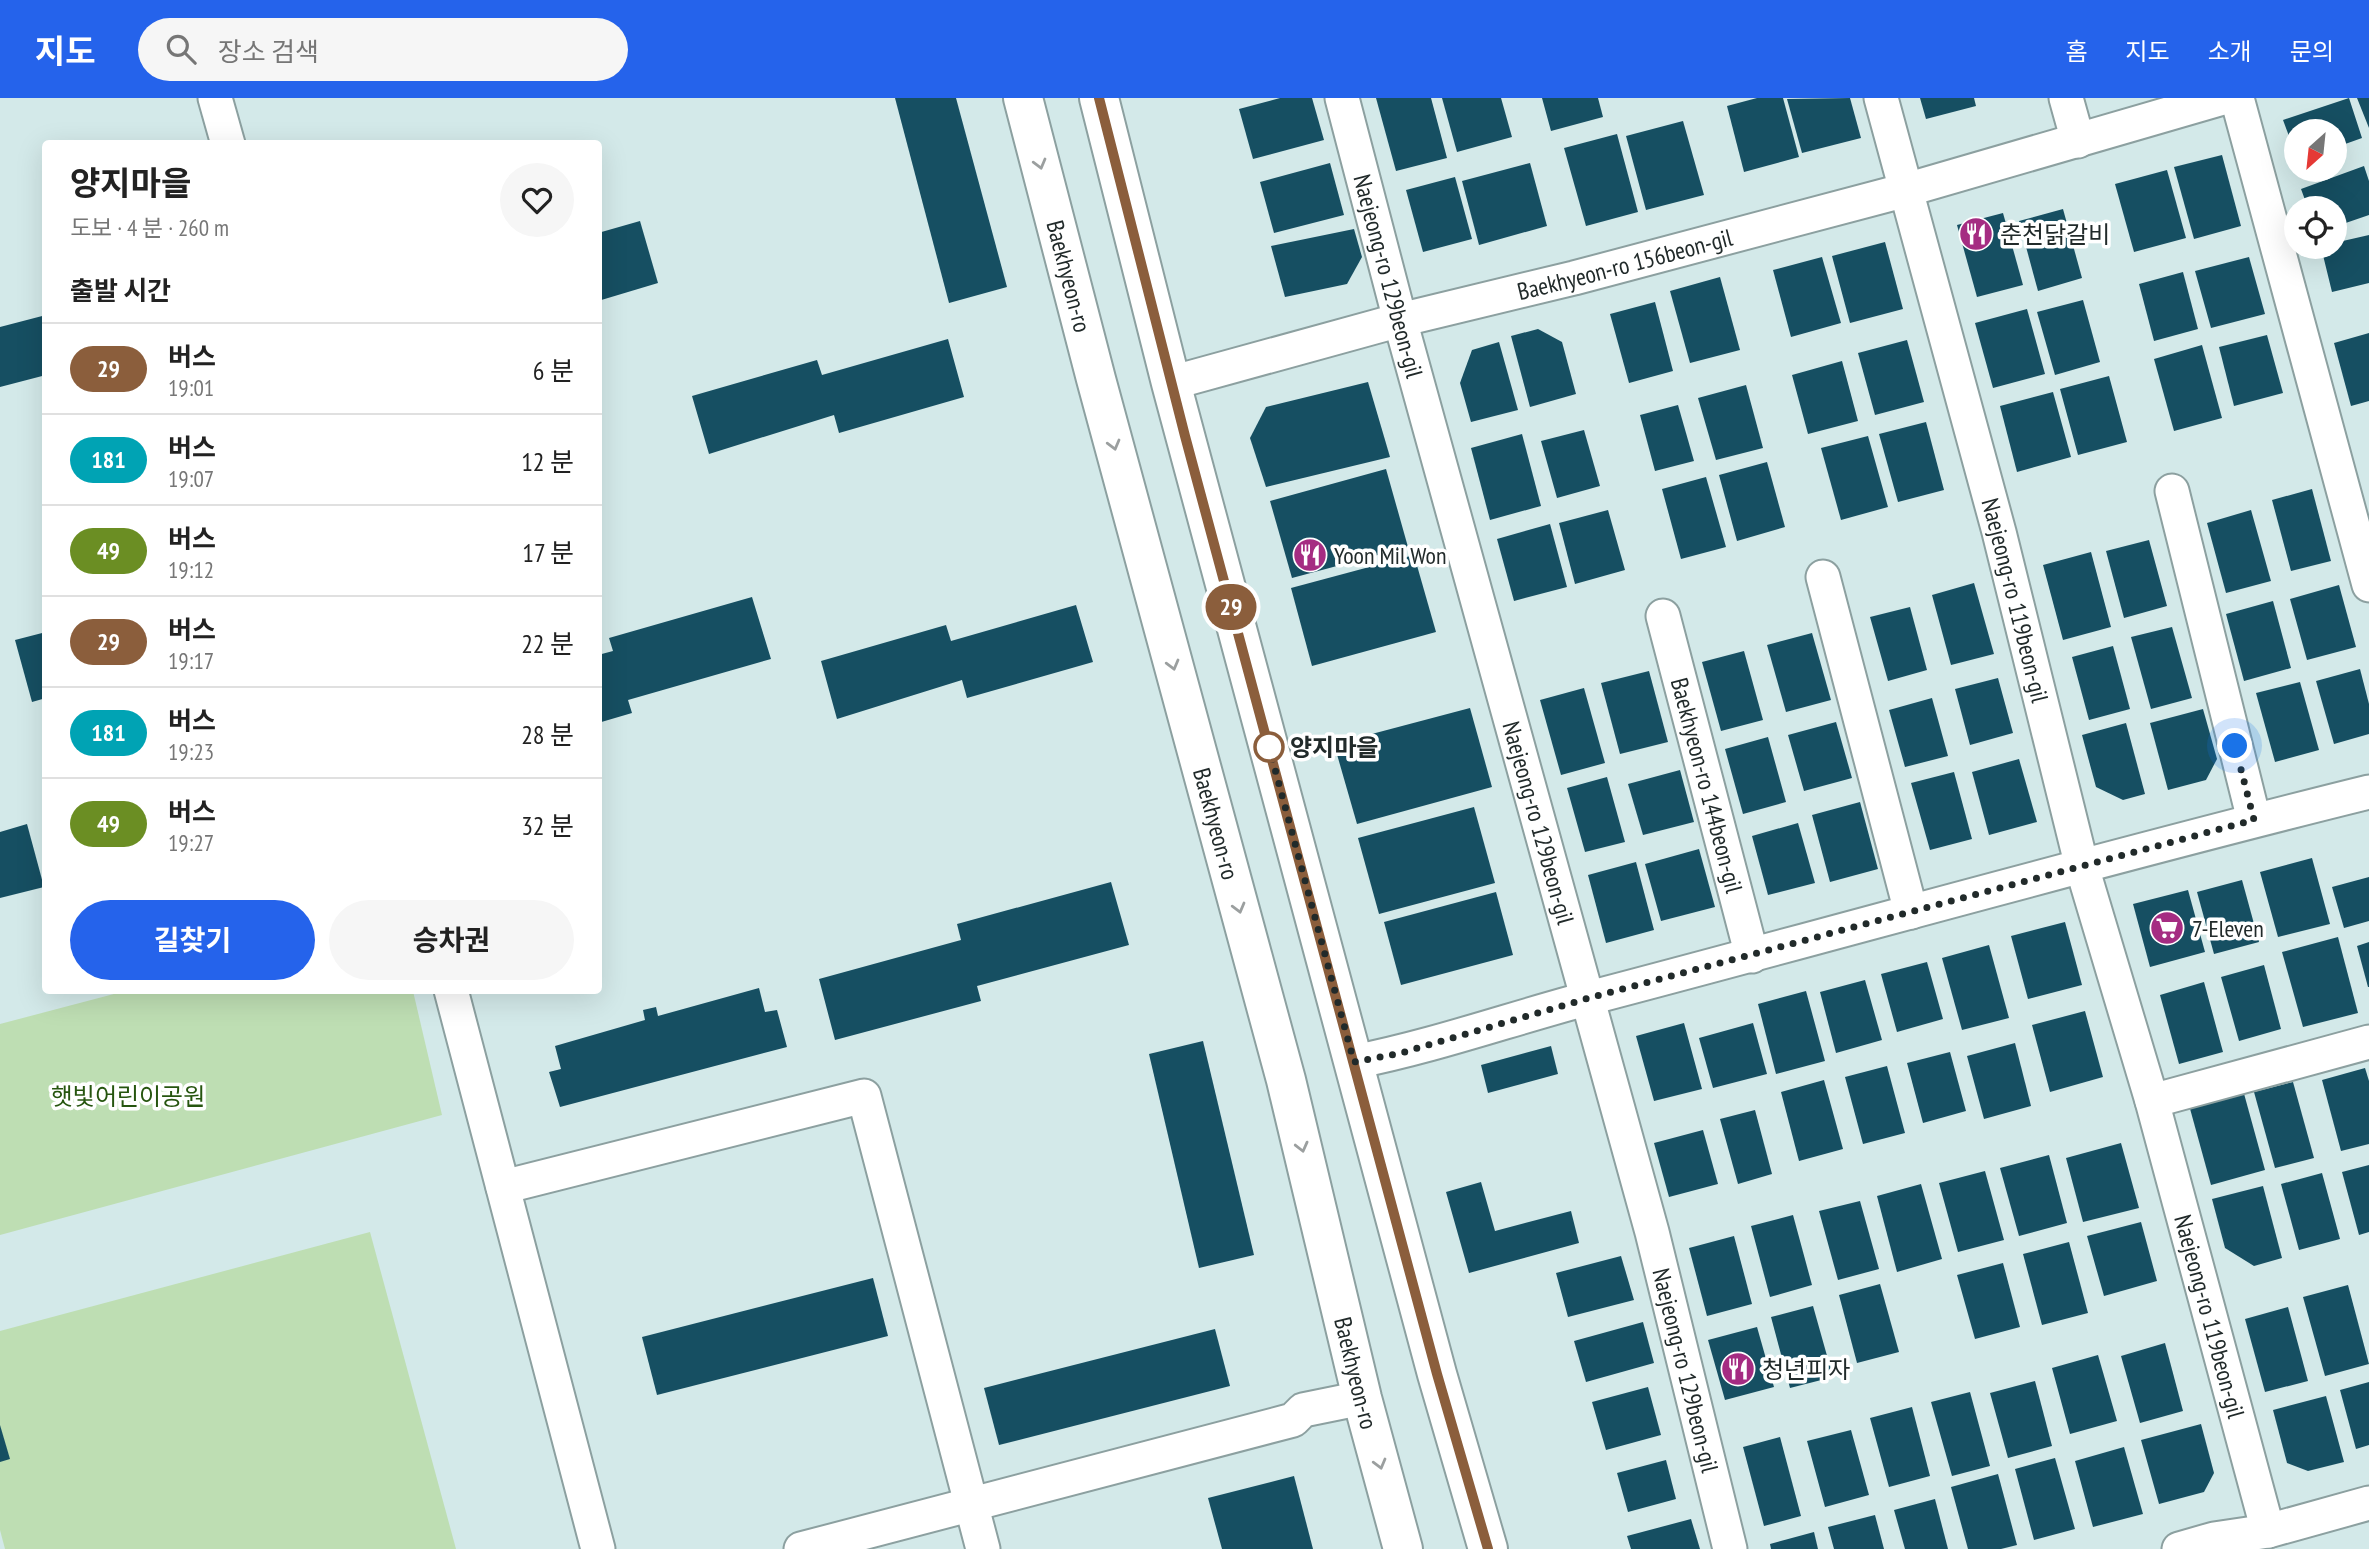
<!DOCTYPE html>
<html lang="ko">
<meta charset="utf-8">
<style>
:root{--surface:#fff;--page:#f6f6f6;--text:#222;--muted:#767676;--line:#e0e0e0;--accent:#2563eb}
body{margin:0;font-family:"PT Sans Narrow","Noto Sans KR",sans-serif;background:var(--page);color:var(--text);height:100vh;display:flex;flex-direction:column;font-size:26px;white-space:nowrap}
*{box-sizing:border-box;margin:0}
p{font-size:23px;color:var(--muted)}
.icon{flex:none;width:38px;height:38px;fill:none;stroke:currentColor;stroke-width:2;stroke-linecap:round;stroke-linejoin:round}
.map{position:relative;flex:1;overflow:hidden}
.sheet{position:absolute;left:42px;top:42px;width:560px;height:854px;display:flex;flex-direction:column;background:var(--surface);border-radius:7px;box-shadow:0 7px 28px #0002}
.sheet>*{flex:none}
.badge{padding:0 14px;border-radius:23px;font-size:24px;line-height:46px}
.needle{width:46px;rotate:207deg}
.tools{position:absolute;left:2284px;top:21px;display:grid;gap:14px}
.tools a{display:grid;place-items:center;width:63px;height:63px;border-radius:50%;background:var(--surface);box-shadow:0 7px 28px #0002;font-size:35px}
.you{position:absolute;width:35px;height:35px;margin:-18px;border:5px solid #fff;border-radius:50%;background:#1a73e8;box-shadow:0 0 0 10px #1a73e833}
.map>.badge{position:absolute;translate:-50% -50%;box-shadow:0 0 0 4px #fff}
h2{padding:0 28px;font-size:26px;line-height:63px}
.round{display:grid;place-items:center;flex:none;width:74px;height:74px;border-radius:37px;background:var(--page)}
.overview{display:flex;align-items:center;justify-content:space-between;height:119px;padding:0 28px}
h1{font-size:33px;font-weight:700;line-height:52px}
.button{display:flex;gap:14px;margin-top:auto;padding:14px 28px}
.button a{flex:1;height:80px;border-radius:42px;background:var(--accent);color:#fff;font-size:28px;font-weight:700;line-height:80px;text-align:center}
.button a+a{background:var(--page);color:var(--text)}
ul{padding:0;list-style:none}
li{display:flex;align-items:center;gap:21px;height:91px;padding:0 28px;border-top:2px solid var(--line)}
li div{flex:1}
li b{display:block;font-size:26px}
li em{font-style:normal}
li .badge{min-width:77px;font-weight:700;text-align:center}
header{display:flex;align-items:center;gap:42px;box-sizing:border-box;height:98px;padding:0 35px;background:var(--accent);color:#fff}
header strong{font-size:33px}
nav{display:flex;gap:38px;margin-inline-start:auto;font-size:24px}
.search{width:490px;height:63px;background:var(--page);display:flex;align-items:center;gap:18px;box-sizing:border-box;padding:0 24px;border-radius:38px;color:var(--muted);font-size:26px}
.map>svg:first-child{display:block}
</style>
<header>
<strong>지도</strong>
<div class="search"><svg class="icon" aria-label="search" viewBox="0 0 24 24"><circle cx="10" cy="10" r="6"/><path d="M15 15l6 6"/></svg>장소 검색</div>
<nav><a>홈</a><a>지도</a><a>소개</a><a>문의</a></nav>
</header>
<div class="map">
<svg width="2369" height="1451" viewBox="0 0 2369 1451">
<rect width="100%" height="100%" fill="#d3e9e9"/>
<g fill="#bedeb3">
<polygon points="129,892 413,893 442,1017 0,1137 0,926"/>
<polygon points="370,1134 456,1451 5,1451 0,1432 0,1233"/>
</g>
<g fill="#164f62">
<polygon points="895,0 956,0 1007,189 949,205"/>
<polygon points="1280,0 1312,0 1324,42 1253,61 1239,11"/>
<polygon points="1376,0 1431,0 1447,60 1396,73"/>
<polygon points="1442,0 1501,0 1512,39 1457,54"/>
<polygon points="1542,0 1598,0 1603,19 1551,33"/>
<polygon points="1757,0 1783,0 1799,59 1744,74 1727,8"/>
<polygon points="1850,0 1861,40 1802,55 1787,1"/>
<polygon points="1920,0 1974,0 1976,8 1926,21"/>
<polygon points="2349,0 2362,40 2334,50 2334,33 2296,33 2296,57 2283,22"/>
<polygon points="2357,0 2369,0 2369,30"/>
<polygon points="1683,23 1704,97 1646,112 1626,38"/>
<polygon points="1617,36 1638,114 1586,128 1564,50"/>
<polygon points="2222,57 2241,128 2194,141 2174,69"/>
<polygon points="1330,65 1344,117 1274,135 1260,84"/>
<polygon points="1530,65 1547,128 1479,147 1462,83"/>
<polygon points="2364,68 2369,83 2369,117 2334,129 2334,110 2308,110 2301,91"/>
<polygon points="2167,72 2186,140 2134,154 2115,86"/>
<polygon points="1455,79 1472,141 1423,154 1406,92"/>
<polygon points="2063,111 2082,180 2038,193 2019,123"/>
<polygon points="2003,115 2023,187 1977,199 1957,127"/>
<polygon points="640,123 658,185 598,203 598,135"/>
<polygon points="1354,131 1362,159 1347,186 1285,199 1271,148"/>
<polygon points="2369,137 2369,185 2332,194 2321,149 2334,149 2334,145"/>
<polygon points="1885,144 1903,211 1850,225 1832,158"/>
<polygon points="1822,159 1841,225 1791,239 1773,172"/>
<polygon points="2249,159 2265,216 2211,230 2195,173"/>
<polygon points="2183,174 2198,231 2154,243 2139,186"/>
<polygon points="1720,179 1740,252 1690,265 1670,193"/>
<polygon points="2083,202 2100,264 2055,277 2037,214"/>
<polygon points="1655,204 1673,273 1629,285 1610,216"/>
<polygon points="2027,211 2045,276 1993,290 1975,225"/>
<polygon points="46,217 46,277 0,289 0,229"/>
<polygon points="1538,231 1562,244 1576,296 1530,309 1511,238"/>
<polygon points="2369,235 2369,303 2351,308 2334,245"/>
<polygon points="2267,237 2283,295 2234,308 2219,249"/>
<polygon points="948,241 964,299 839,335 834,317 709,356 692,298 817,262 822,277"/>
<polygon points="1907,242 1924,304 1875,317 1858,255"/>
<polygon points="1499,244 1518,312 1471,324 1460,285 1472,252"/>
<polygon points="2202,247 2222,320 2174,333 2154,261"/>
<polygon points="1842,263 1858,323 1808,336 1792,277"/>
<polygon points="2109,278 2127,344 2078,357 2060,291"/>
<polygon points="1368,284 1390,359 1266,389 1250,340 1266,309"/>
<polygon points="1746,287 1763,350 1716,362 1698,300"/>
<polygon points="2053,294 2071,359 2017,374 2000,308"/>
<polygon points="1678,307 1694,363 1655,373 1640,317"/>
<polygon points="1926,324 1944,392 1898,404 1879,336"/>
<polygon points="1584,332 1600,388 1557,400 1541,343"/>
<polygon points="1522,336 1541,408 1490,422 1471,350"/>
<polygon points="1868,338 1888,409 1841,422 1821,350"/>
<polygon points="1767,364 1785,429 1737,443 1719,377"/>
<polygon points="1386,371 1408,449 1292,480 1270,403"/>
<polygon points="1706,379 1726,449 1681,461 1662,391"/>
<polygon points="2312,391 2331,463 2291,473 2272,402"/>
<polygon points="1608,412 1625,472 1575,486 1559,425"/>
<polygon points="2251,412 2271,483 2226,495 2207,425"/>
<polygon points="1550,426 1567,489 1514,503 1497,441"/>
<polygon points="2149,442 2167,508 2124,520 2106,453"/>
<polygon points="2091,454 2111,529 2063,542 2043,467"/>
<polygon points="1414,457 1436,534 1312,568 1291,490"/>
<polygon points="1974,485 1994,556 1951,567 1932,497"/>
<polygon points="2339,487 2356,549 2307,562 2290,501"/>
<polygon points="752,499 771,561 628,602 632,615 598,625 598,557 613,553 609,540"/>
<polygon points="2273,503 2291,570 2244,583 2226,516"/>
<polygon points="1076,507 1093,564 967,600 962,582 837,621 821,563 946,527 951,543"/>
<polygon points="1910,509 1927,572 1888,583 1870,519"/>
<polygon points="2172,529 2192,600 2151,611 2131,539"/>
<polygon points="46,534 46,600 32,604 15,542"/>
<polygon points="1812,535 1831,602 1786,614 1767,547"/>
<polygon points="2113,548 2130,611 2089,622 2072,559"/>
<polygon points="1744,553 1763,622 1721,633 1702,564"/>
<polygon points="2360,571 2369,606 2369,636 2334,646 2316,583"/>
<polygon points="1649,573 1668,644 1620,656 1601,585"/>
<polygon points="1998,580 2013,635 1970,647 1955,591"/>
<polygon points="2300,584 2319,652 2275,664 2256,595"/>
<polygon points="1584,590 1605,665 1561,677 1540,602"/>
<polygon points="1932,600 1948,658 1905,669 1889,612"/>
<polygon points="1470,610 1492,689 1357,726 1334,646"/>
<polygon points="2203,611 2217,661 2206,682 2168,692 2150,625"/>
<polygon points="1836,624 1852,680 1804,693 1788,637"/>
<polygon points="2126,625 2145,696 2123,702 2096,689 2082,637"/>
<polygon points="1768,639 1786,704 1743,716 1725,651"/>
<polygon points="2019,661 2037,724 1989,737 1972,674"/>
<polygon points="1680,672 1694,724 1643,737 1628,686"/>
<polygon points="1954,674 1972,741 1930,752 1911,685"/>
<polygon points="1607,679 1625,744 1585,754 1567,690"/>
<polygon points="1860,704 1878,771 1830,784 1812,717"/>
<polygon points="1474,709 1495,785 1379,816 1358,740"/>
<polygon points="1798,725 1815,785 1768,797 1752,738"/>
<polygon points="27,726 44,789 0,800 0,734"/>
<polygon points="1699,751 1715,809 1661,823 1645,766"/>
<polygon points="2312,760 2330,826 2278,839 2260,774"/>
<polygon points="1636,764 1654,832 1606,845 1588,777"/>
<polygon points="2369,779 2369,823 2344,830 2332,789"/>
<polygon points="2242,782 2259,844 2214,856 2197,794"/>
<polygon points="1111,784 1129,847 977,888 981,903 835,942 819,881 961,842 957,826"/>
<polygon points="2188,792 2205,854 2150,869 2133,806"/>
<polygon points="1496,794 1513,857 1401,887 1384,824"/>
<polygon points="2065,824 2082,887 2028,901 2011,838"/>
<polygon points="2338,839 2358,915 2303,929 2282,854"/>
<polygon points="2369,844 2369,889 2368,889 2357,848"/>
<polygon points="1989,847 2009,920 1962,932 1942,860"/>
<polygon points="1927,864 1943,921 1897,934 1881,876"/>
<polygon points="2264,867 2281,931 2239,943 2221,879"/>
<polygon points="1865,882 1882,942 1836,955 1820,894"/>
<polygon points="2204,884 2223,954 2179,966 2160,897"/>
<polygon points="759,890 765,914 777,912 787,949 560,1009 549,974 561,971 555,948 645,922 643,912 656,909 658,918"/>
<polygon points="1806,893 1825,963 1776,976 1758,906"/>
<polygon points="2085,913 2103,979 2050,994 2032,927"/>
<polygon points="1684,925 1702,991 1654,1003 1636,938"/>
<polygon points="1753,925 1767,976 1713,990 1699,940"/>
<polygon points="1203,943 1254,1157 1199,1170 1149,956"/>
<polygon points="2015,945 2031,1008 1984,1021 1967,958"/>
<polygon points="1551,948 1558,976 1488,995 1481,967"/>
<polygon points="1950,954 1966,1013 1923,1025 1907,965"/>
<polygon points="1887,968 1905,1035 1863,1046 1845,979"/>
<polygon points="2365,970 2369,983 2369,1046 2341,1053 2322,982"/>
<polygon points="1824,982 1843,1051 1799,1063 1781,994"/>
<polygon points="2293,984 2314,1060 2275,1070 2254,994"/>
<polygon points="2243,992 2265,1072 2211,1087 2189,1007"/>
<polygon points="1755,1012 1772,1076 1738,1086 1720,1021"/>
<polygon points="1703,1032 1718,1086 1669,1099 1654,1045"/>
<polygon points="2121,1045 2139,1110 2083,1124 2066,1060"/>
<polygon points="2049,1057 2067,1125 2019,1138 2000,1070"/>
<polygon points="2369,1067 2369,1134 2359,1137 2342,1074"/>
<polygon points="1985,1073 2004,1142 1958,1154 1939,1085"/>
<polygon points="2322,1075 2340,1141 2299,1152 2281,1086"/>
<polygon points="1481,1084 1495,1133 1571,1113 1579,1145 1469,1175 1446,1094"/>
<polygon points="1921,1086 1942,1161 1897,1174 1877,1098"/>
<polygon points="2263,1088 2282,1160 2254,1168 2225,1150 2212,1101"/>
<polygon points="1860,1103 1879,1171 1838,1182 1819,1113"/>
<polygon points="1793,1117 1812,1187 1770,1199 1751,1128"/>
<polygon points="2141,1124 2157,1183 2104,1198 2087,1138"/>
<polygon points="1734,1138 1752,1206 1707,1218 1689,1150"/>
<polygon points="2069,1144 2088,1215 2042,1227 2023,1156"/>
<polygon points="1621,1158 1634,1202 1568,1219 1556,1175"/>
<polygon points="2003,1165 2020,1229 1975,1241 1957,1177"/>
<polygon points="873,1180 888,1238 657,1297 642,1239"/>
<polygon points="1880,1186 1899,1254 1857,1265 1839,1197"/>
<polygon points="2348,1187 2369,1266 2325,1278 2303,1199"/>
<polygon points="1813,1208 1833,1279 1790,1290 1771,1219"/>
<polygon points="2288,1209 2308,1283 2265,1294 2245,1221"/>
<polygon points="1643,1224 1654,1265 1586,1284 1574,1243"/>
<polygon points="1757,1229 1774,1289 1725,1302 1708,1242"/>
<polygon points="1215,1231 1230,1288 999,1347 984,1290"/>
<polygon points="2165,1245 2183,1313 2140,1325 2121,1258"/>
<polygon points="2098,1257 2117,1323 2070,1336 2052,1270"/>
<polygon points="2035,1283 2052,1348 2008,1360 1990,1295"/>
<polygon points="2369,1284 2369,1347 2356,1351 2340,1292"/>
<polygon points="1648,1289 1661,1337 1606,1352 1592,1304"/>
<polygon points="1970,1294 1990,1368 1952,1378 1931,1304"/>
<polygon points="2326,1298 2344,1364 2308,1373 2287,1365 2273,1312"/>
<polygon points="1912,1309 1930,1378 1889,1389 1870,1320"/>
<polygon points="2201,1326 2214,1375 2204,1394 2159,1406 2141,1342"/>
<polygon points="0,1327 10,1361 0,1364"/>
<polygon points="1851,1332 1869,1397 1825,1409 1807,1343"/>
<polygon points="1780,1339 1801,1418 1764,1428 1743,1349"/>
<polygon points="2124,1349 2143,1416 2093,1429 2075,1363"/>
<polygon points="2055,1360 2075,1431 2034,1442 2015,1371"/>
<polygon points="1666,1362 1676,1401 1628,1414 1617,1375"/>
<polygon points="1998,1376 2017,1447 2001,1451 1968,1451 1951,1389"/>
<polygon points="1294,1378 1313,1451 1222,1451 1208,1400"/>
<polygon points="1935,1401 1948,1451 1905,1451 1894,1412"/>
<polygon points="1875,1417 1884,1451 1834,1451 1828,1429"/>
<polygon points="1691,1421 1700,1451 1631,1451 1627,1438"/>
<polygon points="1814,1434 1818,1451 1771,1451 1770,1446"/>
</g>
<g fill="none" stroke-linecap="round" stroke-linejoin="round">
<g stroke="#8ca0a0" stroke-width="37">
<g id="minor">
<polyline points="215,0 228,46"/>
<path id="s1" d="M1342,0L1400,222L1652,1134L1730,1451"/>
<path id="s2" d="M1881,0L1999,434L2082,769L2152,1003L2268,1433"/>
<polyline points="2066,0 2078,43"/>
<polyline points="2237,0 2369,487"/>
<path id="s3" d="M1171,285L1400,222L1574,180L1906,92L2223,0"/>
<polyline points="2172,393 2254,722"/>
<polyline points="1823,479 1911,814"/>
<path id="s4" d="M1663,518L1752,858"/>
<polyline points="451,892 598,1451"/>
<path d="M1354,964C1435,948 1513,920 1593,899C1852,831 2109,758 2369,694"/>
<polyline points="2152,1003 2369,944"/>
<polyline points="503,1089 864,998 983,1451"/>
<polyline points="801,1451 1293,1322 1303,1312 1362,1300"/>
<polyline points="2179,1451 2214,1441 2268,1433 2369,1405"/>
</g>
</g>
<g stroke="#8ca0a0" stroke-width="42">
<g id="major">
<path id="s5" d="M1023,0L1096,281L1286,982L1362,1300L1403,1451"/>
<polyline points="1099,0 1171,285 1437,1276 1488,1451"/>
</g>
</g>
<use href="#minor" stroke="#fff" stroke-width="33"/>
<use href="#major" stroke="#fff" stroke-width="38"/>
</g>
<defs><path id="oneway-chevron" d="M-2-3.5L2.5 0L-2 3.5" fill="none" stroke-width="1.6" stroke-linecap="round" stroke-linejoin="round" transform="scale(1.75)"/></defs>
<g stroke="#9b9f9f">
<use href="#oneway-chevron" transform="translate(1040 66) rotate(75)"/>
<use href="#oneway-chevron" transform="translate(1114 347) rotate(75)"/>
<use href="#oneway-chevron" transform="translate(1173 567) rotate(75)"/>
<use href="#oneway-chevron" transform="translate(1239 810) rotate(75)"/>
<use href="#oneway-chevron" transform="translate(1302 1049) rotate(76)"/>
<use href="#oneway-chevron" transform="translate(1380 1366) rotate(75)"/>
</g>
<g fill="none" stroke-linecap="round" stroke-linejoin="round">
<g stroke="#fff" stroke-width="16">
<polyline id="line" points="1099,0 1185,338 1437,1276 1488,1451"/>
</g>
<use href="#line" stroke="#8b5e3c" stroke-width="10"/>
<polyline stroke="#212a2a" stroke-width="7" stroke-dasharray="0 12.6" points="1269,649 1354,964 1401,955 1589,900 2254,722 2235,648"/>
</g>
<defs>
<g id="restaurant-disc" transform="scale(1.75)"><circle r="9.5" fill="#a52c82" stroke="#fff"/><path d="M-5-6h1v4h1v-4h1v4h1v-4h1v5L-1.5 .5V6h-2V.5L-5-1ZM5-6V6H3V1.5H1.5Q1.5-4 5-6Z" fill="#fff"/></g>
<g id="supermarket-disc" transform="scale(1.75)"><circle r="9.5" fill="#a52c82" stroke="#fff"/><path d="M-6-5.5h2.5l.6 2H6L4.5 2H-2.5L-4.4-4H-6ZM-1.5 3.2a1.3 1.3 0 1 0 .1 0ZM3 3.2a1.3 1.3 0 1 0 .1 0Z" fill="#fff"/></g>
</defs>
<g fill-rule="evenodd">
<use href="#restaurant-disc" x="1976" y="136"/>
<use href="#restaurant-disc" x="1310" y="457"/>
<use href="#supermarket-disc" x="2167" y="830"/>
<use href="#restaurant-disc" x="1738" y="1271"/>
</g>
<circle fill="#fff" stroke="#8b5e3c" stroke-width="3.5" cx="1269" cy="649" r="14"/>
<g text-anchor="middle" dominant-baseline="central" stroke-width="7" stroke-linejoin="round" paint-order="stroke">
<g font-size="24" fill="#212a2a" stroke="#fff" text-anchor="start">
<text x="2000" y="136">춘천닭갈비</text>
<text x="1334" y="457">Yoon Mil Won</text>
<text x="2192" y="830">7-Eleven</text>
<text x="1762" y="1271">청년피자</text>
</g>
<g font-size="24" fill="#212a2a" stroke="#fff">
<text stroke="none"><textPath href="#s3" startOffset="469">Baekhyeon-ro 156beon-gil</textPath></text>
<text stroke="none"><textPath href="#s5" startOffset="184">Baekhyeon-ro</textPath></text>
<text stroke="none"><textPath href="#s1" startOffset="184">Naejeong-ro 129beon-gil</textPath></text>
<text stroke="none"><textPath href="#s2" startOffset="520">Naejeong-ro 119beon-gil</textPath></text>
<text stroke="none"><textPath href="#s4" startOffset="175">Baekhyeon-ro 144beon-gil</textPath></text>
<text stroke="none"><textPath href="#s1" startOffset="751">Naejeong-ro 129beon-gil</textPath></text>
<text stroke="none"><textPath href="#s5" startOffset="751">Baekhyeon-ro</textPath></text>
<text stroke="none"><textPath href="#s2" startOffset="1262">Naejeong-ro 119beon-gil</textPath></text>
<text stroke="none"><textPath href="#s1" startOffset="1318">Naejeong-ro 129beon-gil</textPath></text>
<text stroke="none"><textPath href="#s5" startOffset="1318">Baekhyeon-ro</textPath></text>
</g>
<g font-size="24" font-weight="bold" fill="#212a2a" stroke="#fff" text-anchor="start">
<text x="1290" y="649">양지마을</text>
</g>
<g font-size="24" fill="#26550f" stroke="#fff">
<text x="128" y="998">햇빛어린이공원</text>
</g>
</g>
</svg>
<div class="tools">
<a><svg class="needle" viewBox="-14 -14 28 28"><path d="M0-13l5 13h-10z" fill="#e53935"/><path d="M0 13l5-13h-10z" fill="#767676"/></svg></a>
<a><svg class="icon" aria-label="locate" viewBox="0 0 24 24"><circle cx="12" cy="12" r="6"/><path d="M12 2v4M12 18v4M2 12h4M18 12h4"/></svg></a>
</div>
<div class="you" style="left:2235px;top:648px"></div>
<b class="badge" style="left:1231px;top:509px;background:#8b5e3c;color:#fff">29</b>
<section class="sheet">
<div class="overview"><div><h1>양지마을</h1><p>도보 · 4 분 · 260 m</p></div><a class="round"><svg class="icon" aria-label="heart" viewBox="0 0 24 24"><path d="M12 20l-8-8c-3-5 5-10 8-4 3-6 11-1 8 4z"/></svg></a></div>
<h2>출발 시간</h2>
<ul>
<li><span class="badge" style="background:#8b5e3c;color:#fff">29</span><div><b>버스</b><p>19:01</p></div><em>6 분</em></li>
<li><span class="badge" style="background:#00a3b4;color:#fff">181</span><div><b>버스</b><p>19:07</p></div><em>12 분</em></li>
<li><span class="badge" style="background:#6b8e23;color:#fff">49</span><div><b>버스</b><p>19:12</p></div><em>17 분</em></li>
<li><span class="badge" style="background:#8b5e3c;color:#fff">29</span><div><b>버스</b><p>19:17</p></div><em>22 분</em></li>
<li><span class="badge" style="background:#00a3b4;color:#fff">181</span><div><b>버스</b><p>19:23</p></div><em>28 분</em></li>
<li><span class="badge" style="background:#6b8e23;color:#fff">49</span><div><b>버스</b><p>19:27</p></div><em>32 분</em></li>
</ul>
<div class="button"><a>길찾기</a><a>승차권</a></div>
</section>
</div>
